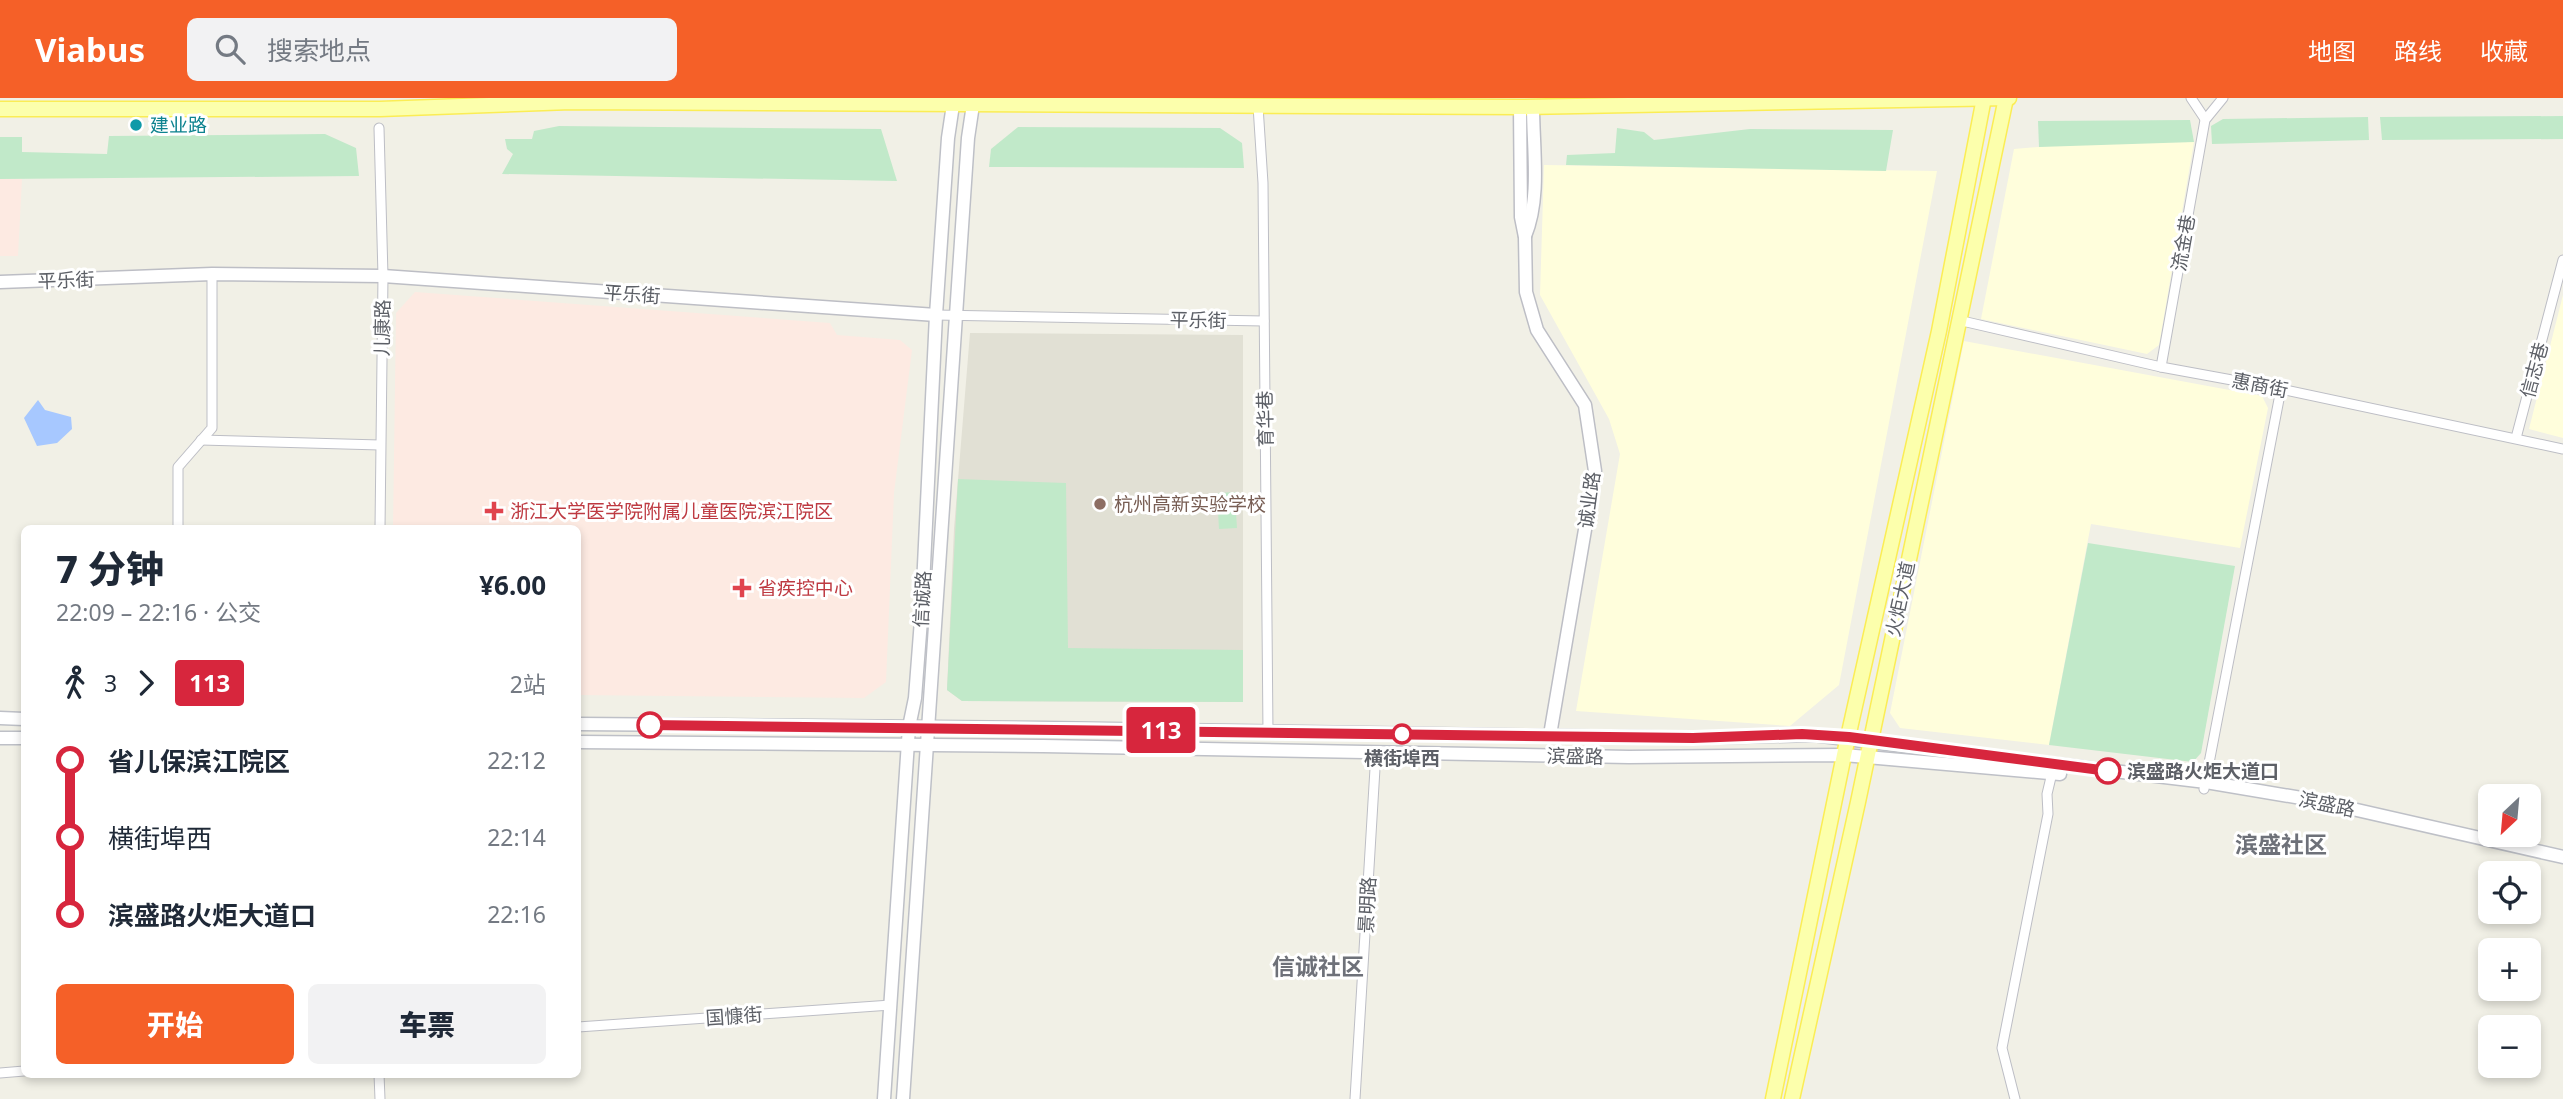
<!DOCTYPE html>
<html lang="zh">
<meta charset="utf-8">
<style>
:root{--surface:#fff;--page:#f2f2f3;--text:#1f2937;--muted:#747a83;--accent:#f56028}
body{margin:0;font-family:"Noto Sans","Noto Sans SC",sans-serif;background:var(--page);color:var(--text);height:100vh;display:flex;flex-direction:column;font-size:26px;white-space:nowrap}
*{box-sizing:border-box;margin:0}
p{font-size:23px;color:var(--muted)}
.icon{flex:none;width:38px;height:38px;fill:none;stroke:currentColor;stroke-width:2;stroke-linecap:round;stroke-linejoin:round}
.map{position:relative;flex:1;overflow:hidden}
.sheet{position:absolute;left:21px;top:427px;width:560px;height:553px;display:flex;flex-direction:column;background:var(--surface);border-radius:10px;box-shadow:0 4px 10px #0003}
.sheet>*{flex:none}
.badge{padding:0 14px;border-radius:5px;font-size:24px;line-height:46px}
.needle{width:46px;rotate:206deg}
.tools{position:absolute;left:2478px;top:686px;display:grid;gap:14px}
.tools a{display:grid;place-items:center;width:63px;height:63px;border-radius:10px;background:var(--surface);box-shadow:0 4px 10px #0003;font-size:35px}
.map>.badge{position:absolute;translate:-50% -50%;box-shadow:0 0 0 4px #fff}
.legs{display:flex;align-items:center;gap:10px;height:77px;padding:0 35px;font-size:23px}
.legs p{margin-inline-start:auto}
.summary{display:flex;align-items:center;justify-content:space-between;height:119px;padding:0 35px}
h1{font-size:38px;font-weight:800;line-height:52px}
.primary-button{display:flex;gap:14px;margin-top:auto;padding:14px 35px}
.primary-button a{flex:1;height:80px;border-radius:10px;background:var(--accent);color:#fff;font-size:28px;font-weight:800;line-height:80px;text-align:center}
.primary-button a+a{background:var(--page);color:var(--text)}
ul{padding:0 35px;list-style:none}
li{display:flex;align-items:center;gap:24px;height:77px;font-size:26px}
li i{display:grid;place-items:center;width:10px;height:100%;margin:0 9px;background:currentColor}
li i::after{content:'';width:18px;height:18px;margin:-9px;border:5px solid;border-radius:50%;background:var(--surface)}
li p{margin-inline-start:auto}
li:first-child i{background:linear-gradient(#0000 50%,currentColor 0)}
li:last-child i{background:linear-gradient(currentColor 50%,#0000 0)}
header{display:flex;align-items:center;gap:42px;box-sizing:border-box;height:98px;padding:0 35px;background:var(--accent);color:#fff}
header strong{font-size:33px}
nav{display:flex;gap:38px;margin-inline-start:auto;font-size:24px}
.search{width:490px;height:63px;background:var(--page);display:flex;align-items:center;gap:18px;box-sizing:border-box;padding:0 24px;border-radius:10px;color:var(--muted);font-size:26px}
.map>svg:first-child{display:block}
</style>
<header>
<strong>Viabus</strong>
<div class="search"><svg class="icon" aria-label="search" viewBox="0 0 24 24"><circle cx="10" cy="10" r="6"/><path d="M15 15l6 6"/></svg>搜索地点</div>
<nav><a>地图</a><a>路线</a><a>收藏</a></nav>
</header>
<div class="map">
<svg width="2563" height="1001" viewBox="0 0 2563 1001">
<rect width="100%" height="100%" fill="#f1f0e6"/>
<g fill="#fffedc">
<polygon points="2194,44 2159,247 2147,256 1981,221 2014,51 2087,45"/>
<polygon points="1544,67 1937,73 1839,587 1790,628 1576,613 1620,356 1609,321 1540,197"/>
<polygon points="2563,197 2563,340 2529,331"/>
<polygon points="1964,243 2262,298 2268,310 2240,450 2091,426 2049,647 1900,630 1890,615"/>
</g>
<polygon fill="#e1e0d4" points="970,235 1243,237 1243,604 962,603 947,592 954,431"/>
<g fill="#fdeae2">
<polygon points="0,81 22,81 18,158 0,158"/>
<polygon points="415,194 830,225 837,237 900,242 912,252 894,395 886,584 864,600 578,597 578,430 393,430 396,215"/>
</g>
<g fill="#c1e9c9">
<polygon points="2563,18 2563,41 2382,42 2380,19"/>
<polygon points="2368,19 2369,42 2212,46 2211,28 2223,21"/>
<polygon points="2190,22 2194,44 2039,49 2038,23"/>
<polygon points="559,28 881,31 897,83 502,76 513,56 507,51 505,41 532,41 534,33"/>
<polygon points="1018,29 1220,30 1242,45 1244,70 989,69 991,51"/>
<polygon points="1617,30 1644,34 1654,42 1750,31 1893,32 1886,73 1566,67 1567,57 1615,55"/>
<polygon points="325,36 356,50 359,78 0,81 0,39 22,39 22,54 107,56 109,38"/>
<polygon points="958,381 1066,385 1068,550 1243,552 1243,604 962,603 947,592"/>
<polygon points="1236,394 1237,411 1219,411 1218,395"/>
<polygon points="1218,414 1236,414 1237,430 1219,431"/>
<polygon points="2088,445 2235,468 2201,655 2193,664 2049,647"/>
</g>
<polygon fill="#a7c8ff" points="38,302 45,312 71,319 72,331 57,345 37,348 24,320"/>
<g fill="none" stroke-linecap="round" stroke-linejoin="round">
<g stroke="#bdbec5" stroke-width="11">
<g id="minor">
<polyline points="2191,0 2205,21"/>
<polyline points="1258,8 1263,85 1268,634"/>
<polyline points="379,30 383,178 380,430"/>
<polyline points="936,217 1264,223"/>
<polyline points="1958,222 2161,269 2281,291 2563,351"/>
<polyline points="2161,269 2205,22 2223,0"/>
<polyline points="2516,340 2563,162"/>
<polyline points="201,342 380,347"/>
<polyline points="178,430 178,369 212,330 212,176"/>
<polyline points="2204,691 2281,291"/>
<polyline points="578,929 891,907"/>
<polyline points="0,975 24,973"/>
<polyline points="379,976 380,1001"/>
<polyline points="1355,1001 1376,654"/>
<polyline points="2015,1001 2002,950 2048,716 2047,696 2052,675"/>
</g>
</g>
<g stroke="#bdbec5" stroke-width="15">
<g id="tertiary">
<polyline points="1520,9 1521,119 1525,139 1526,194 1537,232 1585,307 1595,373 1550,637"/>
<path d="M1525,138C1541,100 1533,50 1533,9"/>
<polyline points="0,184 212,176 383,178 936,217"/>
</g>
</g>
<g stroke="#bec0c7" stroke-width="15">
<g id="secondary">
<polyline points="0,620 24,621"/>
<polyline points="578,626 1044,630 1693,640 1813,637 2206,684 2313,702 2563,759"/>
<polyline points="0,640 24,640"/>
<polyline points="578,644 1043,648 1629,659 1844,657 2060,676"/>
<polyline points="884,1001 909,629 915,600 922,509 936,217 948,40 954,0"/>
<polyline points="903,1001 968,40 974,0"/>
</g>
</g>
<g stroke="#fbed55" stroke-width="17">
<g id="primary">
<polyline points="0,11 380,11 571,4 1520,9 2009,0"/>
<polyline points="1773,1001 1844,657 1939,233 1984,0"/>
<polyline points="1792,1001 1858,704 2006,0"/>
</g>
</g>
<use href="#minor" stroke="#fff" stroke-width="9"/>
<use href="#tertiary" stroke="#fff" stroke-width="12"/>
<use href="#secondary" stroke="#fff" stroke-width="12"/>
<use href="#primary" stroke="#fcffac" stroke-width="14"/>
</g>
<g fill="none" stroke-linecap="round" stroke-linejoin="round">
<g stroke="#fff" stroke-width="16">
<polyline id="line-1" points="650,627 1693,640 1802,636 1849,639 2108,673"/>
</g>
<use href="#line-1" stroke="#d7263d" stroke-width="10"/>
</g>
<circle fill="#0f9aa8" stroke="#fff" stroke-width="2.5" cx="136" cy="27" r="7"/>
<circle fill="#8d6e63" stroke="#fff" stroke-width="2.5" cx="1100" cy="406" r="7"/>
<g fill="#e0444e" stroke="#fff" stroke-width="2.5">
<path d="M490.5 402.5h7v7h7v7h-7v7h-7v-7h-7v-7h7z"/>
<path d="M738.5 479.5h7v7h7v7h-7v7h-7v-7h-7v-7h7z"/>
</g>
<g fill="#fff" stroke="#d7263d" stroke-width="3.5">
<circle cx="650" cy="627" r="12"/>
<circle cx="1402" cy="636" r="9"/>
<circle cx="2108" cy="673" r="12"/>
</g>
<g text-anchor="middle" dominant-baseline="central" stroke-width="6" stroke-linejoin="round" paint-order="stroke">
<g font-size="19" fill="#0d838f" stroke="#fff" text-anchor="start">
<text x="150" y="27">建业路</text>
</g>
<g font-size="19" fill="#5d6067" stroke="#fff">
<text transform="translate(2183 145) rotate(-80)">流金巷</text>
<text transform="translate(66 182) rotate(-2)">平乐街</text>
<text transform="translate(632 196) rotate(4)">平乐街</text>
<text transform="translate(1198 222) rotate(1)">平乐街</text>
<text transform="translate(382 230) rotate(-89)">儿康路</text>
<text transform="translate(2534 272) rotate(-75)">信志巷</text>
<text transform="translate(2260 287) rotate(11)">惠商街</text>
<text transform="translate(1265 321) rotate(-91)">育华巷</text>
<text transform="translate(1589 402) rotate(-82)">诚业路</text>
<text transform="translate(922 501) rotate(-87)">信诚路</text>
<text transform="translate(1900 501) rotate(-78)">火炬大道</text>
<text transform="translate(1575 658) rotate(1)">滨盛路</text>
<text transform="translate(2327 706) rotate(12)">滨盛路</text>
<text transform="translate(1367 807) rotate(-87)">景明路</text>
<text transform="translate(734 918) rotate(-4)">国慷街</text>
</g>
<g font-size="19" fill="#785e54" stroke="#fff" text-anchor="start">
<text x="1114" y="406">杭州高新实验学校</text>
</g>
<g font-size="19" fill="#be3a42" stroke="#fff" text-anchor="start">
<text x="510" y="413">浙江大学医学院附属儿童医院滨江院区</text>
<text x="758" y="490">省疾控中心</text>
</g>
<g font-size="19" font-weight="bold" fill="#5d6067" stroke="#fff">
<text x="1402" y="660">横街埠西</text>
<text x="2127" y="673" text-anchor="start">滨盛路火炬大道口</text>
</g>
<g font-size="23" font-weight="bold" fill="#6e7179" stroke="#fff">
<text x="2281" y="746">滨盛社区</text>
<text x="1318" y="868">信诚社区</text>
</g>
</g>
</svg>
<div class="tools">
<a><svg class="needle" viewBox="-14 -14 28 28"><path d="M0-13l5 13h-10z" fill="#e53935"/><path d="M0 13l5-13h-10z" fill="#747a83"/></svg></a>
<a><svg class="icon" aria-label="locate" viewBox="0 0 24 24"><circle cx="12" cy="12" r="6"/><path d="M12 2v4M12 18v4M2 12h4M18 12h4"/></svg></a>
<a>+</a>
<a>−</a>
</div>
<b class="badge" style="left:1161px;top:632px;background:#d7263d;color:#fff">113</b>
<section class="sheet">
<div class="summary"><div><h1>7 分钟</h1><p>22:09 – 22:16 · 公交</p></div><b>¥6.00</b></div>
<div class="legs"><svg class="icon" aria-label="walk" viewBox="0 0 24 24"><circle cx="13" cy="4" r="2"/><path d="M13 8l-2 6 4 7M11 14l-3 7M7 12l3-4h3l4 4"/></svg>3<svg class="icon" aria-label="forward" viewBox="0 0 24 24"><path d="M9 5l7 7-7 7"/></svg><b class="badge" style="background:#d7263d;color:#fff">113</b><p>2站</p></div>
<ul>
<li><i style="color:#d7263d"></i><b>省儿保滨江院区</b><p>22:12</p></li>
<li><i style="color:#d7263d"></i><span>横街埠西</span><p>22:14</p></li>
<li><i style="color:#d7263d"></i><b>滨盛路火炬大道口</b><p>22:16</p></li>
</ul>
<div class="primary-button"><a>开始</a><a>车票</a></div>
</section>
</div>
